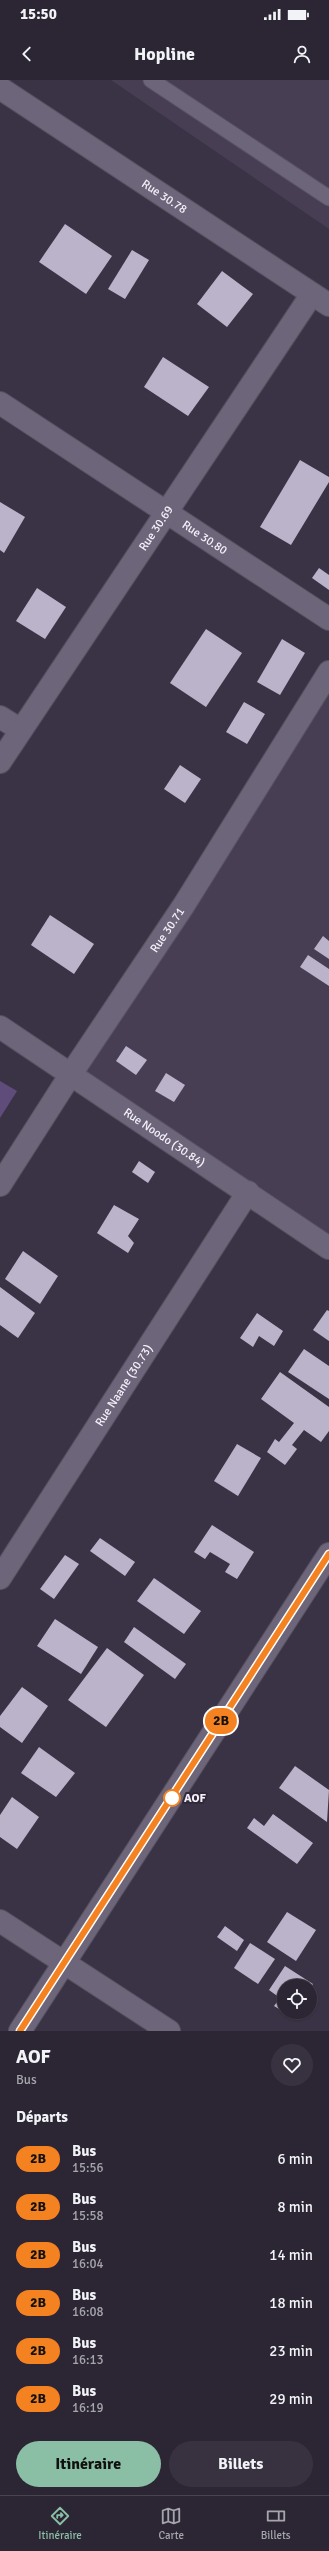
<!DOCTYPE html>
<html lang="fr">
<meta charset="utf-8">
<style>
:root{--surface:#2c2634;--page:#383240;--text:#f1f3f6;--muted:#a6a5ac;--line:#48434f;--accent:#8abfa5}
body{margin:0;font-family:Signika,sans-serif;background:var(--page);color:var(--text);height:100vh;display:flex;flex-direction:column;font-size:15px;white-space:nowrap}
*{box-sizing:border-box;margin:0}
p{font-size:13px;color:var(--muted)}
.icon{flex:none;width:22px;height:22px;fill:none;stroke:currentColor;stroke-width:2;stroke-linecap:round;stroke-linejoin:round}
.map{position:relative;height:1951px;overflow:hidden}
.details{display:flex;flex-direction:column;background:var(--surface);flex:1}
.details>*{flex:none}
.badge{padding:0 8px;border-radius:13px;font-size:14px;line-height:26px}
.tools{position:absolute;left:277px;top:1899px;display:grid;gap:8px}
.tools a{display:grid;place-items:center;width:40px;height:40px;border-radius:50%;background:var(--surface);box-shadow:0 1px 3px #0004,0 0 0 1px var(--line);font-size:20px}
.map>.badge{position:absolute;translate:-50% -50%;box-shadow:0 0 0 2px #fff}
h2{padding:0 16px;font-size:15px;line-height:36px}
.round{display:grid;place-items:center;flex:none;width:42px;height:42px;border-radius:21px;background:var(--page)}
.headline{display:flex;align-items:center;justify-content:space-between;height:68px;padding:0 16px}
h1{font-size:19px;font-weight:800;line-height:30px}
.action{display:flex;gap:8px;margin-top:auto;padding:8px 16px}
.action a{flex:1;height:46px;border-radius:24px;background:var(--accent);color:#111;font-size:16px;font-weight:800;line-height:46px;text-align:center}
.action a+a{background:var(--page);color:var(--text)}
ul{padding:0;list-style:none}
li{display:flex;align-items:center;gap:12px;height:48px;padding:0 16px}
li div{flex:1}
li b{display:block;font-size:15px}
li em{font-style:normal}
li .badge{min-width:44px;font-weight:700;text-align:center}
.status{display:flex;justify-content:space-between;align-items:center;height:28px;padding:0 20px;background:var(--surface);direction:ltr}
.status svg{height:11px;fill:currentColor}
header{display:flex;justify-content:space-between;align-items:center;height:52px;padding:0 16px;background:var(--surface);font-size:18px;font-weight:800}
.tab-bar{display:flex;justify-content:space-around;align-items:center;height:56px;border-top:1px solid var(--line);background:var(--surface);font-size:11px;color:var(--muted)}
.tab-bar a{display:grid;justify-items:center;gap:2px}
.tab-bar .active{color:var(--accent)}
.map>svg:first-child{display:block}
</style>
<div class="status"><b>15:50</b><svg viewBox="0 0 49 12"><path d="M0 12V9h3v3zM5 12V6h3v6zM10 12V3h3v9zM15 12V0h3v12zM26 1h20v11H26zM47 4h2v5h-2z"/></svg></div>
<header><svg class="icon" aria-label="back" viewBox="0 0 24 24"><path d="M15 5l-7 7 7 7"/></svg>Hopline<svg class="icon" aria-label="person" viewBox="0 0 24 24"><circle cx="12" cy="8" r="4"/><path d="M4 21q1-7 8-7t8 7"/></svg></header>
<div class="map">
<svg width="329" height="1951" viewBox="0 0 329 1951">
<rect width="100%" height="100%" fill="#3a3345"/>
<g fill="#473e54">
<polygon points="111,0 329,0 329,149"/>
<polygon points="329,592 329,1168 71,994"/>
</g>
<polygon fill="#5f4c7a" points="0,1001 17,1011 0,1038"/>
<g fill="#bbb3c9">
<polygon points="65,144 112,176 86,214 39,182"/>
<polygon points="132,170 149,180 125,219 108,209"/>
<polygon points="222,191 253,214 227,247 197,224"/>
<polygon points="163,277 209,307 188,336 144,307"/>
<polygon points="300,380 329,397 329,402 291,465 260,447"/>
<polygon points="0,422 25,437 4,473 0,470"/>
<polygon points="319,488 329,495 329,510 312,498"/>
<polygon points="37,508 66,527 45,559 16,541"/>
<polygon points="206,549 242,573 206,627 170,603"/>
<polygon points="282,559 305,573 280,615 257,602"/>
<polygon points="244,622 265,634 247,664 226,652"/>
<polygon points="180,685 201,699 185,723 164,709"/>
<polygon points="50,835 94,864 74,894 31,865"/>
<polygon points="323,856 329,861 329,879 314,869"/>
<polygon points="308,875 329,889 329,906 300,887"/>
<polygon points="126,966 147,980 136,995 116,981"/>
<polygon points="166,993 185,1005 174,1022 155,1011"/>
<polygon points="139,1081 155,1092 148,1103 132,1092"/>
<polygon points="114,1125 139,1139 128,1156 134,1163 128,1173 97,1153"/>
<polygon points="23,1171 58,1196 40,1224 5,1199"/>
<polygon points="0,1207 35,1233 18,1258 0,1245"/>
<polygon points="327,1230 329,1231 329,1261 313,1250"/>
<polygon points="257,1233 283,1251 274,1266 259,1256 253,1267 240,1258"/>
<polygon points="304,1269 329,1286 329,1319 288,1292"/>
<polygon points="280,1292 329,1327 329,1351 321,1362 304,1350 292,1365 297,1369 285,1385 267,1372 275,1359 279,1362 294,1343 261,1319"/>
<polygon points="237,1364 261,1378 238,1416 214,1401"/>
<polygon points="212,1445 254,1472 237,1499 225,1492 230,1484 210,1472 205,1479 194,1472"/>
<polygon points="100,1458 135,1482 125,1496 90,1471"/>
<polygon points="65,1475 79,1484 54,1519 40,1509"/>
<polygon points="154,1498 201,1531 184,1554 137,1521"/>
<polygon points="55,1539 98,1567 81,1594 37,1566"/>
<polygon points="134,1547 186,1584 175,1599 124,1562"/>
<polygon points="107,1568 144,1595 106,1647 68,1620"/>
<polygon points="22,1607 48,1626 22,1663 0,1647 0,1636"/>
<polygon points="39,1667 75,1693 56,1717 21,1693"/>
<polygon points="295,1686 329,1710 327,1742 279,1708"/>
<polygon points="12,1717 39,1737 17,1769 0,1757 0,1735"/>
<polygon points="273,1734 313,1763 297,1784 247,1748 254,1738 264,1746"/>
<polygon points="287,1832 316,1850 296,1881 267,1862"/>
<polygon points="225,1846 244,1860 237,1871 217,1857"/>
<polygon points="250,1863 275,1879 258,1904 234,1888"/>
<polygon points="285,1886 313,1904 310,1909 310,1906 284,1906 284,1932 295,1932 292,1937 274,1926 280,1918 269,1910"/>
</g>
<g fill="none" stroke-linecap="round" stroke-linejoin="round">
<g stroke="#585261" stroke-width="17">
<polyline id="service" points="151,0 329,118"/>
</g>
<g stroke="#585261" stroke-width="24">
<g id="minor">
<path id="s1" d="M0,8L329,225"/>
<path id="s2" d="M0,323L329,539"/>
<polyline points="0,637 21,650"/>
<path id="s3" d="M0,682L312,214"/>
<path id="s4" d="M0,947L329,1168"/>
<path id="s5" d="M0,1105L71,994L184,825L329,592"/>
<path id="s6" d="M0,1498L248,1112"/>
<polyline points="0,1841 169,1951"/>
</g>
</g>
<g stroke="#585261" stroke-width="24">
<polyline id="tertiary" points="20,1951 329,1474"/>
</g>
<use href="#service" stroke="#6d6579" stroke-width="15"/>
<use href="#minor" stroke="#6d6579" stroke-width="22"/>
<use href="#tertiary" stroke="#6d6579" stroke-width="22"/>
</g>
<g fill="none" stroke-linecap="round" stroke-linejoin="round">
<g stroke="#fff" stroke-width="9">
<polyline id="line" points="20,1951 329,1474"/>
</g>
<use href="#line" stroke="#f58220" stroke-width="6"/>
</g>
<circle fill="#fff" stroke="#f58220" stroke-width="2" cx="172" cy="1718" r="8"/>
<g text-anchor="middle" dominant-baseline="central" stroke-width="4" stroke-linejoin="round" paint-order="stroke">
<g font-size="12" fill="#f4f0fb" stroke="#30293a">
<text stroke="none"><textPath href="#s1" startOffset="197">Rue 30.78</textPath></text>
<text stroke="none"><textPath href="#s3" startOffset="281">Rue 30.69</textPath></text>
<text stroke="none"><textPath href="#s2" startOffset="245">Rue 30.80</textPath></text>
<text stroke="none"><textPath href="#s5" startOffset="305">Rue 30.71</textPath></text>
<text stroke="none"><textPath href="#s4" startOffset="198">Rue Noodo (30.84)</textPath></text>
<text stroke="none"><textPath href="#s6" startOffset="229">Rue Naane (30.73)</textPath></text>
</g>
<g font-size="12" font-weight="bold" fill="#f4f0fb" stroke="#30293a" text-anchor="start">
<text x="184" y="1718">AOF</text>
</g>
</g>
</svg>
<div class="tools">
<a><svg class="icon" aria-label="locate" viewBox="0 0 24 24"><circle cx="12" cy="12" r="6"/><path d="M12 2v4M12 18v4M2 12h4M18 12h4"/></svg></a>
</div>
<b class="badge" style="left:221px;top:1641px;background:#f58220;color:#111">2B</b>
</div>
<section class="details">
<div class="headline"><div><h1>AOF</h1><p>Bus</p></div><a class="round"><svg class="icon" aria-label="heart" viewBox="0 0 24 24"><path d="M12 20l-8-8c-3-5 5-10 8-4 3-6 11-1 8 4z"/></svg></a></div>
<h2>Départs</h2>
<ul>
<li><span class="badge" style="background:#f58220;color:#111">2B</span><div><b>Bus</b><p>15:56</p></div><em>6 min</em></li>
<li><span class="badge" style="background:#f58220;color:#111">2B</span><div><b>Bus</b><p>15:58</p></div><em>8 min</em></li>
<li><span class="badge" style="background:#f58220;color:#111">2B</span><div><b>Bus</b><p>16:04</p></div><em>14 min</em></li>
<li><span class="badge" style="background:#f58220;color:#111">2B</span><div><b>Bus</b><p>16:08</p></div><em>18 min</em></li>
<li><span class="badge" style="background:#f58220;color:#111">2B</span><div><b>Bus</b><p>16:13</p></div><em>23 min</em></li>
<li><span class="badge" style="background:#f58220;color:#111">2B</span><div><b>Bus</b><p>16:19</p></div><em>29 min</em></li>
</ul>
<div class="action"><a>Itinéraire</a><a>Billets</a></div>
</section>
<nav class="tab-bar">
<a class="active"><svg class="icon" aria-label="directions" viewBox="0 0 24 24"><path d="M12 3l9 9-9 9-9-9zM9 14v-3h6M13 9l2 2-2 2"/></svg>Itinéraire</a>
<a><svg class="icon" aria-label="map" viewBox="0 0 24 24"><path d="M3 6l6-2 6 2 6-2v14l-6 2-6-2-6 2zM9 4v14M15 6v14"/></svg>Carte</a>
<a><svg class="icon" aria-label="tickets" viewBox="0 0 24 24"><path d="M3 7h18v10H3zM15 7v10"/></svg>Billets</a>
</nav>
